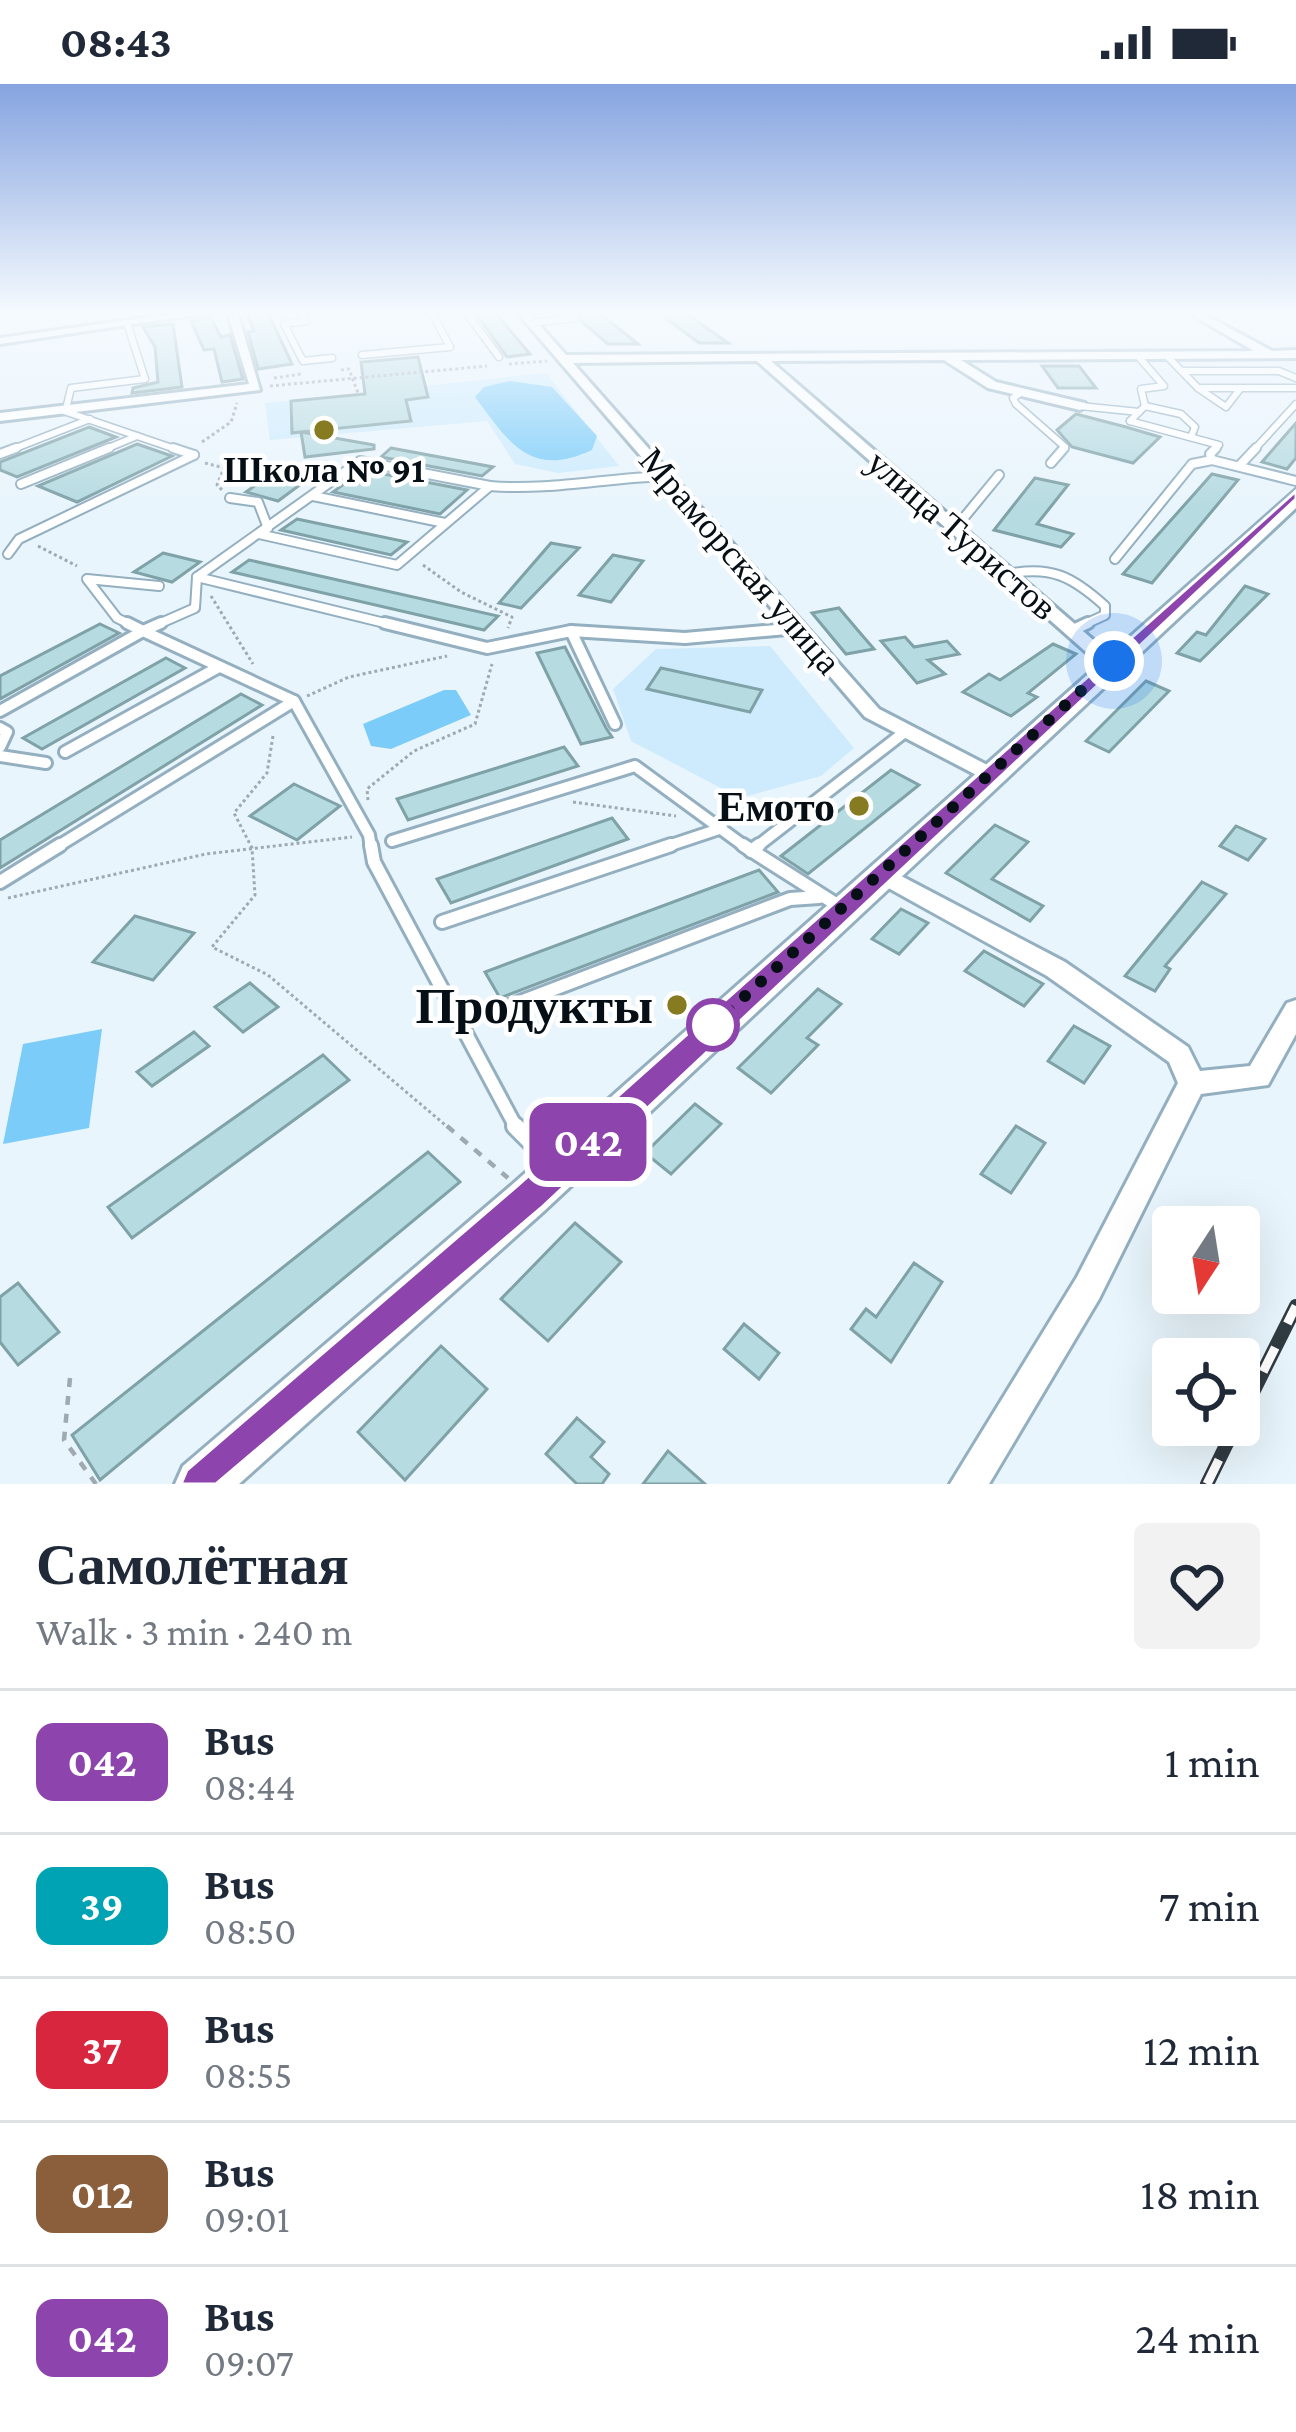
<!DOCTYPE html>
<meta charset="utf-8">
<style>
:root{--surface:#fff;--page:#f2f2f3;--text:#1f2937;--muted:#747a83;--line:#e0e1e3}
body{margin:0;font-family:"Crimson Pro",serif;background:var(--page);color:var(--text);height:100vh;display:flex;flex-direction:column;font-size:45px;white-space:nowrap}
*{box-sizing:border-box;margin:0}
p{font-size:39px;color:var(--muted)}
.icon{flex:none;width:66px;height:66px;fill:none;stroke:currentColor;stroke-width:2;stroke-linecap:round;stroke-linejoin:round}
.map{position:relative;height:1400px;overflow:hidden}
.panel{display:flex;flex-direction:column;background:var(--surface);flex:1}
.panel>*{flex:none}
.badge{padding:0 24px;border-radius:18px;font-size:42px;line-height:78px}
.needle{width:78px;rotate:192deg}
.tools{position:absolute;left:1152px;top:1122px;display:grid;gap:24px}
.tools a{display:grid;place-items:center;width:108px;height:108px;border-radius:12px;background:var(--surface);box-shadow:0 12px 48px #0002;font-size:60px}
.you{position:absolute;width:60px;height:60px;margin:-30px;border:9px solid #fff;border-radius:50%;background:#1a73e8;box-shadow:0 0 0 18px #1a73e833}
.map>.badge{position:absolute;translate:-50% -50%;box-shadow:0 0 0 6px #fff}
.round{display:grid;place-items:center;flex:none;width:126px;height:126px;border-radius:12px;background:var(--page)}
.summary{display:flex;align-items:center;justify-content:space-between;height:204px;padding:0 36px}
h1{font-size:57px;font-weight:800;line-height:90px}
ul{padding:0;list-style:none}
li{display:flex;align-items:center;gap:36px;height:144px;padding:0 36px;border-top:3px solid var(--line)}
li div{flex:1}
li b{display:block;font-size:45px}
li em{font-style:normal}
li .badge{min-width:132px;font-weight:700;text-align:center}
.status{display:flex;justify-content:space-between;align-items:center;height:84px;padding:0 60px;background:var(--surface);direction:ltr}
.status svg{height:33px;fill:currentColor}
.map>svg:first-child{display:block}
</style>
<div class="status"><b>08:43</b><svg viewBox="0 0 49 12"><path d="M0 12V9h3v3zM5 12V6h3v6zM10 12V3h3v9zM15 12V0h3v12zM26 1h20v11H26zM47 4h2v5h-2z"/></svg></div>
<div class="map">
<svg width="1296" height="1400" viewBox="0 0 1296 1400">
<rect width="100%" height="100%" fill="#e9f5fc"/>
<g fill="#cdebfd">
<polygon points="546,289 619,382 558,389 515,380 487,337 270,356 265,319"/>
<polygon points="770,562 854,664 821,692 740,714 631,657 613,605 656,565"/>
</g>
<g fill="#7cccf9">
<path d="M510,297L552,303L597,352L592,366C529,395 509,358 475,313L484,303Z"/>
<polygon points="444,606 456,606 471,631 391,665 371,662 363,640"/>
<polygon points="102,945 89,1044 3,1060 23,960"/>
</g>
<g fill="#b6dbe1" stroke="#7fa2a8" stroke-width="3">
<polygon points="267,227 285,265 292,280 258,285 248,248 254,247 246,228"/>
<polygon points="474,227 494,227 530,270 507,273"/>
<polygon points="577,227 597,227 638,260 608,260 581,237"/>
<polygon points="656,227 683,227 728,259 699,259"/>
<polygon points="211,234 221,253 230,251 243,295 222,298 214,265 204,266 191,237"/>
<polygon points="173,240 182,303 132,309 133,304 158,298 155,263 143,243"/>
<polygon points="418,273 428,313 406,316 411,337 301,348 374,361 374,365 305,373 301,348 292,349 291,317 365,310 361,278"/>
<polygon points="1042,282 1079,282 1096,304 1058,304"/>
<polygon points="1076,330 1126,343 1160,353 1133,379 1072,363 1057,346"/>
<polygon points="1296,339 1296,374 1287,385 1262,378"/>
<polygon points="89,343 116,353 17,393 0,386 0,378"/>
<polygon points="137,360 172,372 77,418 38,402"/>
<polygon points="391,364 493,383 482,392 381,373"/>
<polygon points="363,386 467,406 440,430 333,408"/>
<polygon points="1212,390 1238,396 1152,499 1123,490"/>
<polygon points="267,393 301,400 278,417 246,408"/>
<polygon points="1035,394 1068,401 1037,440 1073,450 1061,463 994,446"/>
<polygon points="297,435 407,458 391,471 281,446"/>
<polygon points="551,459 579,464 521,524 499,519"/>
<polygon points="163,469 200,478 172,498 134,488"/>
<polygon points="613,471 643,477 611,518 579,511"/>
<polygon points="249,476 498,532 484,546 232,488"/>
<polygon points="1245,502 1268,510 1200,577 1177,569 1197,548 1206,551"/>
<polygon points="839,524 861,550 874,565 846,570 812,529"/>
<polygon points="100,540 119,549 0,615 0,592"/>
<polygon points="905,553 914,563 947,557 959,570 928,576 945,590 917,599 881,557"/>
<polygon points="1053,560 1076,570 1028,609 1037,613 1011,632 963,608 989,590 1000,596"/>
<polygon points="565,563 606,644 612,653 581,660 537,569"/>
<polygon points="166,574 185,584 42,665 23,654"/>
<polygon points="661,584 762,606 750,628 647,605"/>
<polygon points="1146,597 1169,607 1109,668 1086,657"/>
<polygon points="241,610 262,621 0,784 0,756"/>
<polygon points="564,663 578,682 408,736 397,715"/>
<polygon points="891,686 919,701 808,790 781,772"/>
<polygon points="294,700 340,722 297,756 250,732"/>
<polygon points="612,734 628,755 451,819 437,795"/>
<polygon points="995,741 1028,758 992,795 1043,822 1030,837 946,789"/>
<polygon points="1236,742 1265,755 1248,776 1220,762"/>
<polygon points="759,786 778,808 500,914 485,888"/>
<polygon points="1202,798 1226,810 1165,882 1170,885 1155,907 1125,892"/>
<polygon points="901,825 928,839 899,870 872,855"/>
<polygon points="135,832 194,849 153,896 93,878"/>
<polygon points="984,867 1043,900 1024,922 965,887"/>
<polygon points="250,899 278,923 243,948 215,923"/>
<polygon points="818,905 841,920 807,954 818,961 771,1009 738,984"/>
<polygon points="1074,942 1110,962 1084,999 1048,977"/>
<polygon points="194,948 209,962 152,1002 137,988"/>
<polygon points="323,971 349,996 132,1154 108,1123"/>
<polygon points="695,1020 721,1040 671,1090 645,1069"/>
<polygon points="1016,1042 1045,1059 1011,1109 981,1090"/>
<polygon points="428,1068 460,1098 100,1396 72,1351"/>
<polygon points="575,1139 621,1178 548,1257 501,1215"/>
<polygon points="914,1179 942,1198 891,1278 851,1245 866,1225 876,1233"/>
<polygon points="18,1199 59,1248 18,1281 0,1258 0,1213"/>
<polygon points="744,1240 779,1269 759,1295 724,1265"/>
<polygon points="441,1262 487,1305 405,1396 358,1348"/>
<polygon points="577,1334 604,1358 591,1373 609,1390 602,1400 577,1400 546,1370"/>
<polygon points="668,1367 705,1400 643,1400"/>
</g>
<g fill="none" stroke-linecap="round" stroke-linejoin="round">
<g stroke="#93afc0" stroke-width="9">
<g id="service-far4">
<polyline points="300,227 306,237 284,240 303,277 332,274"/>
<polyline points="465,227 499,273"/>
<polyline points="531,239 574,234 567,227"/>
<polyline points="362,271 450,263 431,227"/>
<polyline points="1166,271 1198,304 1226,323 1240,305"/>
<polyline points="1182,287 1279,287 1296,294"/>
<polyline points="1198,304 1296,304"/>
<polyline points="1019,310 1013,314 1016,320 1065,363 1062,367"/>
<polyline points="1080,322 1139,328"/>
<polyline points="1145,322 1181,330 1195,343 1191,353"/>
<polyline points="66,325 71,304 145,295 127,239"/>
<polyline points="61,326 181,367"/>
<polyline points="1130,337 1219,361 1213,367"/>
<polyline points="1130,337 1145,322 1141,305 1164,302 1137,271"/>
<polyline points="8,367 90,335"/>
<polyline points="101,367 137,352"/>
<polyline points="1253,367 1296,320"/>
</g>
</g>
<g stroke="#93afc0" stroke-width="12">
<g id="service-far3">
<polyline points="173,364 194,371"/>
<polyline points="0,370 16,364"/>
<polyline points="1212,376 1210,370 1216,364"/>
<polyline points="1051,379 1064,364"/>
<polyline points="1239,382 1256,364"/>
<polyline points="21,400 109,364"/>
<polyline points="313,412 445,439"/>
<polyline points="230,414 258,418 268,444"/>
<polyline points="949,438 962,436 999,391"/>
<path d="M259,450L397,481L490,402C549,407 605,394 665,392"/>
<polyline points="8,470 19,455 194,371"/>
<polyline points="1115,475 1192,380 1212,376 1296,397"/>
<path d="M1008,490C1051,481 1073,493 1105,522V531L1081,542"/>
<polyline points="197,493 360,377 490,402"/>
<polyline points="133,542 117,534 87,495 159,502"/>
<polyline points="154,542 195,524 197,493 397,542"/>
</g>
</g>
<g stroke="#93afc0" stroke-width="16">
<g id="service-far2">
<polyline points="127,539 143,547"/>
<polyline points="161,539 143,547 294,617 369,751 371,764"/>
<polyline points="385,539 487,564 571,547 685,554 798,544"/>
<polyline points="1073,546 1088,539"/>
<polyline points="571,547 615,640"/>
<polyline points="0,627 143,547"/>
<polyline points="0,644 7,648 0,663"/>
<polyline points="65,668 217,584"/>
<polyline points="0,672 46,679"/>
<polyline points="392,757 635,682 747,764"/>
<polyline points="55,764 294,617"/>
<polyline points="662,764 722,744"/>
<polyline points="755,764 906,647"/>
</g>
</g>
<g stroke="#93afc0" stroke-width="18">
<g id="service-far1">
<polyline points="371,761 374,778 517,1045"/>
<polyline points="743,761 839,822"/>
<polyline points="751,767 759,761"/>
<polyline points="0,798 60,761"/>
<polyline points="442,838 671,761"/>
<polyline points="499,926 790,815 819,813"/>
</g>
</g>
<g stroke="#93afc0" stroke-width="22">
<polyline id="service" points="515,1042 552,1079"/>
</g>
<g stroke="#93afc0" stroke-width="6">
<g id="minor">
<polygon points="193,227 220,227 0,260 0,254"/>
<polygon points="227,227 237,227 260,306 0,337 0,329 249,300"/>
<polygon points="516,227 527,227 566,271 1254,267 1185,227 1198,227 1272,267 1296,266 1296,274 961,276 996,298 1085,319 1087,322 1080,326 988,304 944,276 771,277 1106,567 1123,577 1121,581 1114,583 1094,575 757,277 573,279 879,625 995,685 998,690 995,695 988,697 865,633"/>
<polygon points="882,782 1065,878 1188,963 1200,987 1250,982 1287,919 1296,916 1296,950 1268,1001 1201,1010 1099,1215 989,1400 950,1400 1077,1193 1178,999 1169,978 1047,892 874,796 871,790 874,784"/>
</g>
</g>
<g stroke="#93afc0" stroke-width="6">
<polygon id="secondary" points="1296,406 1296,424 544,1127 239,1400 175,1400 183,1382 514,1099"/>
</g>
<g stroke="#9eaab0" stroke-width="3" stroke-dasharray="3 3" stroke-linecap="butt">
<polyline points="509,280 547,277"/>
<polyline points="341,286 349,285 358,309"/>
<polyline points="274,294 301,290"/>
<polyline points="270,302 487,282"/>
<polyline points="202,358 231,338 237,319"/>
<polyline points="205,379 224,384 217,401 222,406"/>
<polyline points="224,384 330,378"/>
<polyline points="38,462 77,482"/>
<polyline points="423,481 461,508 512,533 508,544"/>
<polyline points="211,512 253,580"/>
<polyline points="307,612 349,593 447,572"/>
<polyline points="273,652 267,689 234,729 252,764 255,811 212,863 268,891 450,1045"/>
<polyline points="368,716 367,705 414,667 475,640 492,580"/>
<polyline points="573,718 676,732"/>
<polyline points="8,814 206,770 352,753"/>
</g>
<g stroke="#9eaab0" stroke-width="4.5" stroke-dasharray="9 9" stroke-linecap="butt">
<polyline points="447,1042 508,1094"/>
<polyline points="70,1294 64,1356 96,1400"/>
</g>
<use href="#service-far4" stroke="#fff" stroke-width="6"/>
<use href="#service-far3" stroke="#fff" stroke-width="8"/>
<use href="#service-far2" stroke="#fff" stroke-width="10"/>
<use href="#service-far1" stroke="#fff" stroke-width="12"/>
<use href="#service" stroke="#fff" stroke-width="16"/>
<use href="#minor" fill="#fff" fill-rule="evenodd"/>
<use href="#secondary" fill="#fff" fill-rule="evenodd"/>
<g stroke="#313b42" stroke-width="14">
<g id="rail">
<polyline points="1239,1336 1296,1222"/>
<polyline points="1207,1400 1236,1341"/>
</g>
</g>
<use href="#rail" stroke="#fff" stroke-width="9" stroke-dasharray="27" stroke-linecap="butt"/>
</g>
<linearGradient id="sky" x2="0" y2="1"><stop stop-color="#86a4e0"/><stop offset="0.54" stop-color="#f5fafe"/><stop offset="1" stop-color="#f5fafe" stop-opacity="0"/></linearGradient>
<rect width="1296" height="423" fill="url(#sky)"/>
<polygon fill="#8e44ad" stroke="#fff" stroke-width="3" points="1296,407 1296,415 541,1124 216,1400 181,1400 187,1386 517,1102"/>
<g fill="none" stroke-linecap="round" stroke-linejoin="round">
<polyline stroke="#050f15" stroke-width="12" stroke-dasharray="0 21.6" points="713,941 1114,577"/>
</g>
<g fill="#867b21" stroke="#fff" stroke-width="4.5">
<circle cx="324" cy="346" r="12"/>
<circle cx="859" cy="722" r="12"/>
<circle cx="677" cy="921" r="12"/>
</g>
<circle fill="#fff" stroke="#8e44ad" stroke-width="6" cx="713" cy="941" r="24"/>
<g text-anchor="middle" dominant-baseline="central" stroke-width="9" stroke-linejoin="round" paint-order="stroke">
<g font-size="36" font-weight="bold" fill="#050f15" stroke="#fff">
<text x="324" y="386">Школа № 91</text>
</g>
<g font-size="36" fill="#050f15" stroke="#fff">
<text transform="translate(962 451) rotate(41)">улица Туристов</text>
<text transform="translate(740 477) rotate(49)">Мраморская улица</text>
</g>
<g font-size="42" font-weight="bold" fill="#050f15" stroke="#fff" text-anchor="end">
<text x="835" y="722">Емото</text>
</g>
<g font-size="51" font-weight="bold" fill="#050f15" stroke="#fff" text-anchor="end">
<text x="653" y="921">Продукты</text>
</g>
</g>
</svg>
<div class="tools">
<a><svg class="needle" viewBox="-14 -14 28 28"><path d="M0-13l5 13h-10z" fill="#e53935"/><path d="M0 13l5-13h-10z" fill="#747a83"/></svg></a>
<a><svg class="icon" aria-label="locate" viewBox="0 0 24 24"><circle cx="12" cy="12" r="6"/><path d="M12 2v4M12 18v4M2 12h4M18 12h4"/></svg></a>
</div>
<div class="you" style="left:1114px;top:577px"></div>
<b class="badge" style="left:588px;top:1058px;background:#8e44ad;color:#fff">042</b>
</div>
<section class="panel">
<div class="summary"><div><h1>Самолётная</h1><p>Walk · 3 min · 240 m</p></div><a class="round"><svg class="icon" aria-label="heart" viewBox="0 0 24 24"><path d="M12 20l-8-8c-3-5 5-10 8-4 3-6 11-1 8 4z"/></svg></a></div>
<ul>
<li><span class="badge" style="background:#8e44ad;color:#fff">042</span><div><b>Bus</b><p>08:44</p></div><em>1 min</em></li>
<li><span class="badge" style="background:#00a3b4;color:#fff">39</span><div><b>Bus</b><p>08:50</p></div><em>7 min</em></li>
<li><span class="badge" style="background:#d7263d;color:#fff">37</span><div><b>Bus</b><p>08:55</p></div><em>12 min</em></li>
<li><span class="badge" style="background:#8b5e3c;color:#fff">012</span><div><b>Bus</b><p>09:01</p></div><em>18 min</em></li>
<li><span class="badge" style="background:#8e44ad;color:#fff">042</span><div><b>Bus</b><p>09:07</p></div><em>24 min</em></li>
</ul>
</section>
